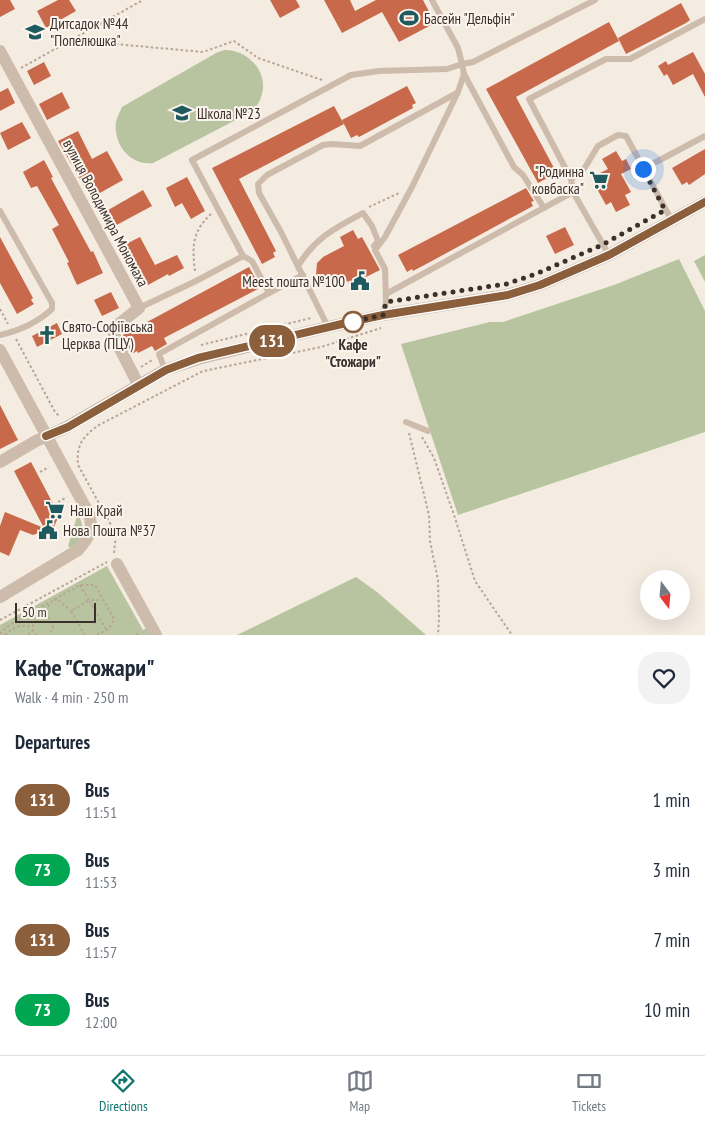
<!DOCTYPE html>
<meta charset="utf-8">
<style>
:root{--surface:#fff;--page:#f2f2f3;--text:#1f2937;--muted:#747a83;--line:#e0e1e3;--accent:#0f766e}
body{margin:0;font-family:"PT Sans Narrow",sans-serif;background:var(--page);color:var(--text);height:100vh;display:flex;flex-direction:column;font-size:19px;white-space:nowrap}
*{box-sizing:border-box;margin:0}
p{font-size:16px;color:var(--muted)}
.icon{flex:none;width:28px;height:28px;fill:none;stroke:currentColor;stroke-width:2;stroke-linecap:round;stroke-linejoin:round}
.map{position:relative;height:635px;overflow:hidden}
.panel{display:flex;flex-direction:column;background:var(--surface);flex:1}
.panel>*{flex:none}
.badge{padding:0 10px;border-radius:16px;font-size:18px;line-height:32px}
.needle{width:32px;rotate:164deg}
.tools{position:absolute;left:640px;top:570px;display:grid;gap:10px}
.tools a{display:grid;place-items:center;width:50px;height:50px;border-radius:50%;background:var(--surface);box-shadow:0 5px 20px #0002;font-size:25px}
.scale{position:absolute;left:15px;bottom:12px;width:81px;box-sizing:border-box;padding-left:5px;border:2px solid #3b302b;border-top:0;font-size:14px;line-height:18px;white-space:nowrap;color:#3b302b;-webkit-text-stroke:4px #fbf5ee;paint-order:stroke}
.you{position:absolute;width:25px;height:25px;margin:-12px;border:4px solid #fff;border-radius:50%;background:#1a73e8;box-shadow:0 0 0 8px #1a73e833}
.map>.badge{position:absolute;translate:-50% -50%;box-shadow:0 0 0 2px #fff}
h2{padding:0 15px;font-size:19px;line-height:45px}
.round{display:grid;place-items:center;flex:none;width:52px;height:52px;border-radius:20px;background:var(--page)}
.head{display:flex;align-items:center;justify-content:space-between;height:85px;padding:0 15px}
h1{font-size:24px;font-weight:700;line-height:38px}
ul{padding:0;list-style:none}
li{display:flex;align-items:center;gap:15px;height:70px;padding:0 15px}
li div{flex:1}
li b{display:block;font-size:19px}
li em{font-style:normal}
li .badge{min-width:55px;font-weight:700;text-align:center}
.menu{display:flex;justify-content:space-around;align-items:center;height:70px;border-top:1px solid var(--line);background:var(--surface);font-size:14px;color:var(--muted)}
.menu a{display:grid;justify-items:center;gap:2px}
.menu .current{color:var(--accent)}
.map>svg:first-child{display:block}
</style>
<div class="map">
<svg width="705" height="635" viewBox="0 0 705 635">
<rect width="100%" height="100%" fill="#f4ebe1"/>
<g fill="#b8c4a0">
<path d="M224,50C248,49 270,73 261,97C260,102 256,107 253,111L153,163C130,166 113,144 116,122C117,117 120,112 122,107L216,53Z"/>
<polygon points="705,255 705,282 694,261"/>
<polygon points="679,259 705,311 705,432 458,515 401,344 490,322 503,322 614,285"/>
<path d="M78,513C85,530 85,535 72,549L68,546Z"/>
<polygon points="107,566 143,630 151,626 156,635 0,635 0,625"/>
<polygon points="356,577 377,592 426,635 237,635"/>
</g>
<g fill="#c8694b">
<polygon points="0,0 10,0 15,9 0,17"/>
<polygon points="58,0 69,0 76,11 46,28 37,11"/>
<polygon points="270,0 296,0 300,7 280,18"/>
<polygon points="324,0 350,0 355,11 376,0 423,0 435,23 399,42 382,12 342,33"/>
<polygon points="681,3 690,20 686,23 626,54 618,38"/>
<polygon points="609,22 619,41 516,97 554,168 550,170 553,175 538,183 486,89"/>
<polygon points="693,52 705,74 705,97 693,74 673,85 667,74 664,76 658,66 666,61 668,65"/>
<polygon points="44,62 51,76 34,85 27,71"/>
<polygon points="407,86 416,103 412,105 413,108 359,137 357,135 351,138 342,120"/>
<polygon points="8,88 15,103 0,111 0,92"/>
<polygon points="62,92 70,108 47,120 39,104"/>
<polygon points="334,106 344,124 239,179 276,251 273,253 275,257 262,264 212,168"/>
<polygon points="22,122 31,138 8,150 0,133"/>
<polygon points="78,131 92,159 107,151 123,180 91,198 58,141"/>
<polygon points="705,149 705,174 689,185 687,182 682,185 672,168"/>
<polygon points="616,151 622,161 626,159 631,169 621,174 631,192 625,195 630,205 616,212 611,202 606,205 596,187 602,184 596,175 608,169 602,159"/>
<polygon points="44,160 53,177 51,178 91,252 93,251 103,273 77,285 67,263 69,262 52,229 59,225 37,186 31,188 23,172"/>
<polygon points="187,177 205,211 191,219 182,203 175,207 166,188"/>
<polygon points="526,188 534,201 531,202 533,206 430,262 413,271 412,269 407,272 398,255"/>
<polygon points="143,190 152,206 111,228 103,213"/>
<polygon points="565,227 574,245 555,254 546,236"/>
<polygon points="353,230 358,239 362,237 380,270 364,278 367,283 353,290 348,281 332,287 324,285 316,275 317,263 323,257 344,246 340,237"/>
<polygon points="0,237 33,298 31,300 34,304 17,314 0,283"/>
<polygon points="140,237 155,265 177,255 184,268 169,276 168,274 148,285 133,258 127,261 120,247"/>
<polygon points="249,267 259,285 257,286 258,289 164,338 167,344 155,351 152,346 138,353 137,351 132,354 123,335"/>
<polygon points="111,292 119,308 102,316 94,300"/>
<polygon points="57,323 62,334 37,347 32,336"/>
<polygon points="0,405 18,440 0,449"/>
<polygon points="31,462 59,515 52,532 46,530 33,535 20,530 9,556 0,552 0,526 5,512 44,528 14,471"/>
</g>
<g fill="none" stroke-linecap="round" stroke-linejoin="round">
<g stroke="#b9a596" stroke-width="2" stroke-dasharray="2.5 2.5" stroke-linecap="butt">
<polyline points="71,40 203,52 234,41 258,58 322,80"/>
<polyline points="21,68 143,0"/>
<polyline points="369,207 399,193"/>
<path d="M195,271C192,246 192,232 211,214"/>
<polyline points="0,309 8,324"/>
<polyline points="16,339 55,412 60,417"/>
<polyline points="201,345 311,318"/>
<polyline points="141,367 152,360"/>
<polyline points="409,433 429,515 430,541 438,580 439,618 438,635"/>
<polyline points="422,437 434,458 454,515 475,581 512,635"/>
<polyline points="40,472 49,467"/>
<polyline points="58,502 67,497"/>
<path d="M114,553L116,534L78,465C76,445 83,436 99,425L203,371L321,347L381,328"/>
<polyline points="80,585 89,600 103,600"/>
<polyline points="54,600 57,599 71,611"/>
<polyline points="45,616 47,608 52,601 80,585 95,585 114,619 109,629 96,635"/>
<polyline points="0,620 107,562"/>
<path d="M0,634C13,619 33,612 50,602"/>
<path d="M5,635C14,627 20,624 31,627"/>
<polyline points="28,635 33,631"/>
<path d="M37,635L33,631V624C42,608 61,621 49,635"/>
<polyline points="85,635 71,611 89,600 106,629"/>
<polyline points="136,635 140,632"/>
</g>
<g stroke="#cdbbac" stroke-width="6">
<polyline points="464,74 514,167 523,175 544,208"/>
<polyline points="643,169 705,136"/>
<polyline points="571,179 529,99 606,59 630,59 705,19"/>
<path d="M0,211L52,303V309C38,322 18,331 0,335"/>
<polyline points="609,255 573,192 571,179 584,169 598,146 618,135 626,136 672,221"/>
<polyline points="243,256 252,261 269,293 303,275"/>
<path d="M298,266C315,238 335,228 363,213L372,226L378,241L374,246"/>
<polyline points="386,294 573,192"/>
<polyline points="139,308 196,281 243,256 192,160 351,75 379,71 447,69 462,64 458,48 432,0"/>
<polyline points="383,315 386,302 385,269 375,250 385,237 412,187 458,92 464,74 462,64 473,62 595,0"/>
<polyline points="328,327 281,232 259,193 258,184 267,175 323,145 332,144 360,146 457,93"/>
<polyline points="165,370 159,354 269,293"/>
<polyline points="406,422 428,431"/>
</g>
<g stroke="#cdbbac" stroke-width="12">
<polyline points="0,51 139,308 119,324 114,334 117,343 138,384"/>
<path d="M0,350L89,514C94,531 89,537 78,550L0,597"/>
<polyline points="0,462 36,441 67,427 165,370 198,359 328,327 383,315 507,295 540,285 609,255 705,202"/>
<polyline points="117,564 156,635"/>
</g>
</g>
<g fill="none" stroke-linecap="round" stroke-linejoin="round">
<g stroke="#fff" stroke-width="11">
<polyline id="line" points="46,436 68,427 166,370 198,358 346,323 383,315 508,295 540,285 609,255 705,202"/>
</g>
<use href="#line" stroke="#8b5e3c" stroke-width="8"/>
<polyline stroke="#3b302b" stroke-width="5" stroke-dasharray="0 9" points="353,322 346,323 383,315 386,302 506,284 536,274 602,245 665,210 643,169"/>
</g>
<defs>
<g id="stadium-bare" transform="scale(1.5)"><path d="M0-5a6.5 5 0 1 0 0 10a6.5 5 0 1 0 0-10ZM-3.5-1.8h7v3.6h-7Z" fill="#1f5a5e" stroke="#fbf5ee" stroke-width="2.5" paint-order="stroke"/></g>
<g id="school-bare" transform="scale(1.5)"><path d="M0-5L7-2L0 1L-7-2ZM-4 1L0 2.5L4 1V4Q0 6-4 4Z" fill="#1f5a5e" stroke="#fbf5ee" stroke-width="2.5" paint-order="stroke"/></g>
<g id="supermarket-bare" transform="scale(1.5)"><path d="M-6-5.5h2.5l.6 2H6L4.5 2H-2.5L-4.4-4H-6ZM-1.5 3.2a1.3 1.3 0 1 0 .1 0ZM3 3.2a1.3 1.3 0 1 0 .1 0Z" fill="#1f5a5e" stroke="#fbf5ee" stroke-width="2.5" paint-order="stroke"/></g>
<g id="civic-bare" transform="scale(1.5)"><path d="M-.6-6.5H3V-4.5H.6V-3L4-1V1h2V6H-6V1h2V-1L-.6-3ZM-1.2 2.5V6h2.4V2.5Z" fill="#1f5a5e" stroke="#fbf5ee" stroke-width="2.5" paint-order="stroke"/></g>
<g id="church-bare" transform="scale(1.5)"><path d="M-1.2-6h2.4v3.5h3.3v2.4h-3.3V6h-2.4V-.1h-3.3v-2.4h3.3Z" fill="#1f5a5e" stroke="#fbf5ee" stroke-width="2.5" paint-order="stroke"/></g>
</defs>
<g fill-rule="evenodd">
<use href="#stadium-bare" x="409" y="18"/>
<use href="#school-bare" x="35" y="32"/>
<use href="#school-bare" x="182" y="113"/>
<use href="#supermarket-bare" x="599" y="180"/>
<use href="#civic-bare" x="360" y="281"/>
<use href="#church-bare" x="47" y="335"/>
<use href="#supermarket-bare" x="55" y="510"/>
<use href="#civic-bare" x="48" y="530"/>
</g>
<circle fill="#fff" stroke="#8b5e3c" stroke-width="2.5" cx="353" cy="322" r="10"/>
<g text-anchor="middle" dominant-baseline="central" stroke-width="4" stroke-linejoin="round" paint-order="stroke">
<g font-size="15" fill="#3b302b" stroke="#fbf5ee" text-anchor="start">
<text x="424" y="18">Басейн "Дельфін"</text>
<text x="50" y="23">Дитсадок №44<tspan x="50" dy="17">"Попелюшка"</tspan></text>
<text x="197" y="113">Школа №23</text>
<text x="584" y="171" text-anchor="end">"Родинна<tspan x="584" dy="17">ковбаска"</tspan></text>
<text x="345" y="281" text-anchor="end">Meest пошта №100</text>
<text x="62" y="326">Свято-Софіївська<tspan x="62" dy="17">Церква (ПЦУ)</tspan></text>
<text x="70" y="510">Наш Край</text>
<text x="63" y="530">Нова Пошта №37</text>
</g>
<g font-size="15" fill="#3b302b" stroke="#fbf5ee">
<text transform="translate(106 213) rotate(62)">вулиця Володимира Мономаха</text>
</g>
<g font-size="15" font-weight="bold" fill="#3b302b" stroke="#fbf5ee">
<text x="353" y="344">Кафе<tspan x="353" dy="17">"Стожари"</tspan></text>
</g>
</g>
</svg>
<div class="tools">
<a><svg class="needle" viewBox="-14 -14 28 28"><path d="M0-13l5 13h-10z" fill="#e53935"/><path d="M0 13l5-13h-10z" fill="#747a83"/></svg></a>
</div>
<div class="scale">50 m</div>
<div class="you" style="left:643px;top:169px"></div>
<b class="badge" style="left:272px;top:341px;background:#8b5e3c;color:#fff">131</b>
</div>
<section class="panel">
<div class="head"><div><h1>Кафе &quot;Стожари&quot;</h1><p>Walk · 4 min · 250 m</p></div><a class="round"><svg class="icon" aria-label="heart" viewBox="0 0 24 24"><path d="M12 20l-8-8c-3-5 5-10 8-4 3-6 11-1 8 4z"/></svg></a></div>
<h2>Departures</h2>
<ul>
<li><span class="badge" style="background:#8b5e3c;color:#fff">131</span><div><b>Bus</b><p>11:51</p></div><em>1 min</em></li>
<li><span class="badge" style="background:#00a651;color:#fff">73</span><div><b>Bus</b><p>11:53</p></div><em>3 min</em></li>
<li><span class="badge" style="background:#8b5e3c;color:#fff">131</span><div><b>Bus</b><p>11:57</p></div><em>7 min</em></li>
<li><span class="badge" style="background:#00a651;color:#fff">73</span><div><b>Bus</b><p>12:00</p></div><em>10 min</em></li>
</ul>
</section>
<nav class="menu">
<a class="current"><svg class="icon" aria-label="directions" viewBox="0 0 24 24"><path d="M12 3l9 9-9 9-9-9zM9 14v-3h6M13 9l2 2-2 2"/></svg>Directions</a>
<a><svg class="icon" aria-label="map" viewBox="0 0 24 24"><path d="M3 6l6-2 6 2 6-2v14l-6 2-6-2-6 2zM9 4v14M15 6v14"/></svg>Map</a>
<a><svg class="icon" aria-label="tickets" viewBox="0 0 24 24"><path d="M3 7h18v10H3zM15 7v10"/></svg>Tickets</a>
</nav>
